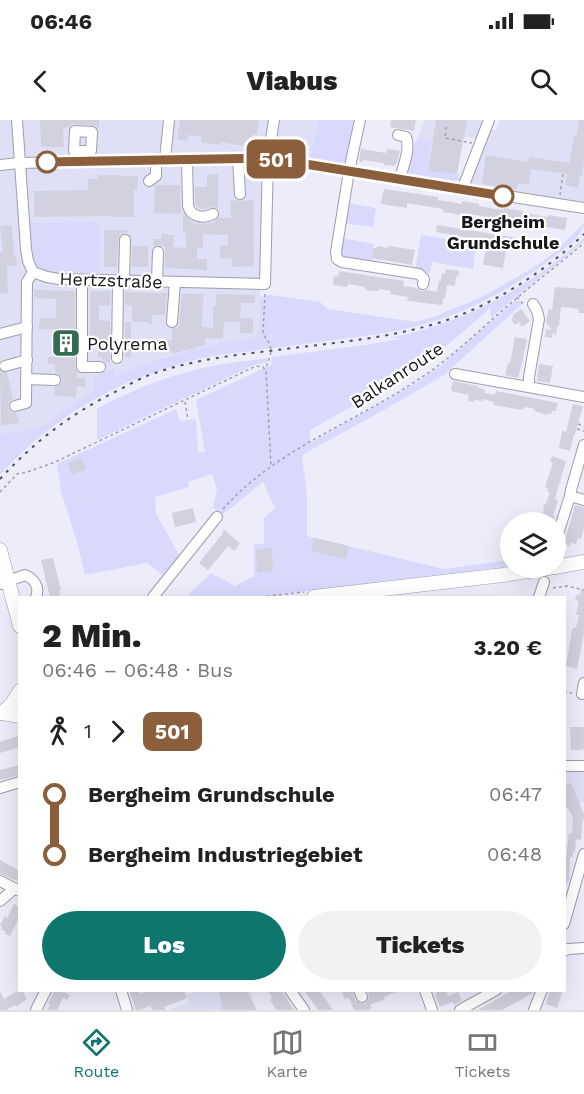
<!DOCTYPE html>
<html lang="de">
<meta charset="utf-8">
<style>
:root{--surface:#fff;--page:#f2f2f2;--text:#222;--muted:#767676;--line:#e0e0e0;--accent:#0f766e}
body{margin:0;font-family:"Work Sans",sans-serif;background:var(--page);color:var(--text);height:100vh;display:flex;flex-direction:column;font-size:22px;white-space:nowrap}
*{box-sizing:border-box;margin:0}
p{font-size:20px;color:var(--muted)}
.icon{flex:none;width:33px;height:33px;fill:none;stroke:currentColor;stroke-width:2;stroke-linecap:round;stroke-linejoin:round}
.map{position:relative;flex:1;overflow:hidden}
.panel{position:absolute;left:18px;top:476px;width:548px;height:396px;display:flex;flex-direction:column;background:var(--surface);border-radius:0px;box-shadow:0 6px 24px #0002}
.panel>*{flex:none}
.badge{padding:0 12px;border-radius:9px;font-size:21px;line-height:39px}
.tools{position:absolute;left:500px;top:392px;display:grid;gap:12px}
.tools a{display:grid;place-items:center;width:66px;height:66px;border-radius:50%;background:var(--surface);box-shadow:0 6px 24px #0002;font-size:30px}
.map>.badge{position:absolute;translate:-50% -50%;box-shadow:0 0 0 3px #fff}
.legs{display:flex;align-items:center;gap:9px;height:66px;padding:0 24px;font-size:20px}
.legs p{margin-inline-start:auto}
.summary{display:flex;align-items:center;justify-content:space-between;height:102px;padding:0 24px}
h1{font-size:33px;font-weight:800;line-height:45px}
.primary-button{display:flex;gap:12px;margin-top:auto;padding:12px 24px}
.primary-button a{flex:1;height:69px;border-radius:36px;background:var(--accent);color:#fff;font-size:24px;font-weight:800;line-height:69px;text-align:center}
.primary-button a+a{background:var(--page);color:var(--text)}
ul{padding:0 24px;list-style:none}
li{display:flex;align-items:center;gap:21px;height:60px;font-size:22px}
li i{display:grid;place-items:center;width:9px;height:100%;margin:0 8px;background:currentColor}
li i::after{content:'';width:15px;height:15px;margin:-8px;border:4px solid;border-radius:50%;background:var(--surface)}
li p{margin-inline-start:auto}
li:first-child i{background:linear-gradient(#0000 50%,currentColor 0)}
li:last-child i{background:linear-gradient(currentColor 50%,#0000 0)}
.status{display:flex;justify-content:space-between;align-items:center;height:42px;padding:0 30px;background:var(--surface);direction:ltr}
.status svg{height:16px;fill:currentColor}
header{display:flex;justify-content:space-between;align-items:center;height:78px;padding:0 24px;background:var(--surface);font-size:27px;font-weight:800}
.tab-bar{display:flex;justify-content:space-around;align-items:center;height:84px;border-top:2px solid var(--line);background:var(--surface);font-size:16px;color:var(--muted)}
.tab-bar a{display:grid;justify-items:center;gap:3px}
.tab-bar .active{color:var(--accent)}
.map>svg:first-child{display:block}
</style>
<div class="status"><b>06:46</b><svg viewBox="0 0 49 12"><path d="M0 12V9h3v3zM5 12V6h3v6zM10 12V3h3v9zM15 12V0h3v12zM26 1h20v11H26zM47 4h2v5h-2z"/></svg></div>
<header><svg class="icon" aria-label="back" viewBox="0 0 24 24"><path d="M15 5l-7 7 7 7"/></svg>Viabus<svg class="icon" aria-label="search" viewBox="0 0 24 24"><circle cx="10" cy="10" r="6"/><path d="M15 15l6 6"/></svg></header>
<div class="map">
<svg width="584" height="890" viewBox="0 0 584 890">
<rect width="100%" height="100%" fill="#ececfa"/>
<g fill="#dfe0f5">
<polygon points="0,0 318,0 310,40 283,35 276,30 262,105 259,217 224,223 172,234 154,240 114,256 114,250 94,269 46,304 36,307 0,315"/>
<polygon points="425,0 486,0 478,19 464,17 462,27 417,18"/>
<polygon points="500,0 584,0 584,82 471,66 468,61 489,8 495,11"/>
<polygon points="564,652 584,652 584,681 564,689"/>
<polygon points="198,870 249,870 257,890 169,890 189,883 187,875"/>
</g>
<g fill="#d9d9fe">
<polygon points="318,0 357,0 347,46 310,40"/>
<path d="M417,18L432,21L428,50L459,54L458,58L461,59L460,61L456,60L455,63H458L407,57C404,45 413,30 417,18Z"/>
<polygon points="347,83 376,88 373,107 344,103"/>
<polygon points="101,102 100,154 51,153 41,149 37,146 33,138 29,103"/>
<path d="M584,103C584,115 564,129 555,136C522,162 486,182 447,197C408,211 367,216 326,221C288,226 250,231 212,236C193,240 174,245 155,252C96,272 41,309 0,355V315L36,307L46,304L94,269V257L114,249L115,256C164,234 206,225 259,217L260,177L271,175L320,182L328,189L415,202L433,197L484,176L531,149L550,136Z"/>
<polygon points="421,115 476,124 473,149 432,142 430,153 415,150"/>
<polygon points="341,118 374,124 371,144 340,138"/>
<path d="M584,118V121C554,148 521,171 491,198L490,188L456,218L412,252L310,310V323L413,265L442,245L516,180L519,181L522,184L444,255L384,290L309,331L302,336L307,376V416L444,449L510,440V446L282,474L268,477H186L211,453L235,466L254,456V424H264V398L275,388L263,362L221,396L213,387L217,369L212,354L188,362L189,367L155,377L156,394L181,438L166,458L147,443L85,455L77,422L61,371L57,344L176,289L180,301L196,299L198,332H205L196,280L271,245L272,237L365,225L405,218H389C463,204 529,168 584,118Z"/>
<path d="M270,238L266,243L256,244L97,320V289C137,267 179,251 224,244C239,241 255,240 270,238Z"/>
</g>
<g fill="#d1d1df">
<polygon points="40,0 99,0 99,9 97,6 92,5 72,4 68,8 63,8 64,27 41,27"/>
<polygon points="180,0 259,0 257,15 252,14 251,25 245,26 220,22 220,25 201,22 202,17 188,15 187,21 177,19"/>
<polygon points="391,0 416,0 414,11 390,7"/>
<polygon points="436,0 467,0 457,54 428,51"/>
<polygon points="579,0 584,0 584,42 582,56 580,56 578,68 565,65 567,54 531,49 529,65 518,63 517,69 482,64 486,35 529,42 529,37 570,43 574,15 577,15"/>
<polygon points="361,29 386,33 387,29 400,31 396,45 394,45 394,46 384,45 384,43 364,40 361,42 359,40"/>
<polygon points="218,54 218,88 213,87 206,89 198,88 195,84 195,67 207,67 207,55"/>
<polygon points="98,55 138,56 137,70 134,70 134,97 97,96 34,97 34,71 88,70 88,59 98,59"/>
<polygon points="157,65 180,65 181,94 154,93 155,66"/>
<polygon points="384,69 438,77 438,80 462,84 462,81 479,84 479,86 495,89 504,90 504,88 523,91 523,93 548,97 548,95 567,98 565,110 546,107 546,109 514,103 514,104 483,100 484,96 460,93 460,95 443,92 443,89 407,83 407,88 381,84"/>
<polygon points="236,80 240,81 253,80 254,146 232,147 232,138 220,139 220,125 228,125 228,115 203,114 203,128 197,128 197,139 207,139 207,150 165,148 165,127 159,125 153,126 154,119 161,119 161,113 168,114 168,115 174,115 173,127 186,128 186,113 183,113 183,94 193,103 200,104 212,103 219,98 231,98 230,81"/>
<polygon points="12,105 14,137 16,137 17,146 7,146 8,173 0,174 0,132 3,132 0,106"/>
<polygon points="437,105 543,122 542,129 507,124 503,148 483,145 487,121 436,112"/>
<polygon points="104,110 127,110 127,113 121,114 118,119 117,147 104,147"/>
<rect x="132" y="126" width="16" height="21"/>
<polygon points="377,126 388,128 389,126 415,130 412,145 372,138 373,128 377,129"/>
<polygon points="446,149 459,151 458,157 456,156 455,166 447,165 445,178 443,178 442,185 407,181 408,177 390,174 391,171 379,169 379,171 374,171 365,170 365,167 348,164 347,167 333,165 334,156 338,157 339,151 404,161 403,166 417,168 422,171 427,170 437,172 439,161 441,161 442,153 445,154"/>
<polygon points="555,167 584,169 584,193 578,193 579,189 561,187 559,205 557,206 556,217 553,212 552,218 545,217 546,209 552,210 546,202 548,192 549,189 552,190"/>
<polygon points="34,170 75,171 75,247 77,252 77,258 85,258 85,267 77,266 76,277 54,276 55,267 61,264 62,260 59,254 55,252 55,244 48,244 48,237 55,237 55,209 39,209 40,198 56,198 56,179 34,178"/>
<polygon points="90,171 110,171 110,186 99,185 99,200 110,201 110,243 106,242 102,240 102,237 98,237 99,217 90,217"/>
<polygon points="125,172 167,173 165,195 152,195 152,204 146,203 146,202 132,202 132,185 125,185"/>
<polygon points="182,174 203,174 202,207 213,208 213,186 216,186 216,174 255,175 255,183 241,183 240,198 253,198 253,213 240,213 240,202 224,202 223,219 205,218 205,225 172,234 172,231 148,231 148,219 172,220 172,209 179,207"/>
<polygon points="521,189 530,201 522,207 519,202 515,205 512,201 513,195"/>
<rect x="125" y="202" width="6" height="35"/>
<polygon points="515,217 527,219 522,243 518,258 505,255 508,243 510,243"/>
<polygon points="539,244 553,246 550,263 537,261"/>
<polygon points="0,251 7,253 13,279 9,281 8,287 10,292 16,293 19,303 1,306"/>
<polygon points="453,261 477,266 477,267 485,270 484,273 495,275 496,271 558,283 556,291 552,291 552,294 548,293 547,295 534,291 535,289 524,287 523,290 493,285 494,282 483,279 482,281 474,280 474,282 468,281 469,275 451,271"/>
<polygon points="573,284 583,286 575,314 574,314 570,331 559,328 562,311 566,312"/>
<polygon points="552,336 566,341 560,361 561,363 559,364 555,379 558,380 553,396 555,396 553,402 540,402 544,389 543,387 546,383 550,372 547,371 548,368 545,367 553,343 550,342"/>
<polygon points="82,338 86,349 72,355 68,343"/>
<polygon points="575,385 584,387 584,408 581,419 578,418 576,424 571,423 570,426 564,424"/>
<polygon points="193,388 196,402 175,407 172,393"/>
<polygon points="223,409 240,423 234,431 228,426 208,450 199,443 223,413"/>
<polygon points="314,418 349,426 346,439 311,431"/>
<polygon points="272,428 273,451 257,452 256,429"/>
<polygon points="53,438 61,470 59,470 60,477 50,477 41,440"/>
<polygon points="581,469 584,470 584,514 577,549 566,546 572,510 574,508 576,508 579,495 576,495 579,481 575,480 577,474 580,475"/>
<polygon points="570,607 584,607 584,629 582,629 582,630 571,630"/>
<polygon points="20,615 20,627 0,633 0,622"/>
<polygon points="20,645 20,655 0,660 0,650"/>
<polygon points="571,663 584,694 584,699 583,699 581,720 576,719 575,732 573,732 573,737 570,737 569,759 568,763 564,763 564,737 566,737 569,713 572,714 573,698 568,688 564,689 564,665"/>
<polygon points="0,740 20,751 20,762 0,754"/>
<polygon points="14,784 20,787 20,796 10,816 5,814 6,812 1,809 2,807 0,805 5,796 7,798"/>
<polygon points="19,870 22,870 27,879 16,887 15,885 6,890 0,890 0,871 4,879"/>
<polygon points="55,870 61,870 70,875 67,880 63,878 57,890 47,890 50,884 48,883"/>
<polygon points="129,870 139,870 140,874 149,870 184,870 187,878 164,887 165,890 152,890 150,886 140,890 136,890"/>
<polygon points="218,870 247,870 256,890 223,890 220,883 222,883"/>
<polygon points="267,870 281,870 294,890 276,890 270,880 272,878"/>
<polygon points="304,870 319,870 333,890 318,890"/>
<polygon points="341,870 352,870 355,880 362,884 365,884 369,878 367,870 401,870 384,877 385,879 370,885 372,888 368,890 354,890 349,878 345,879"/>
<polygon points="435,870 446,870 448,876 458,872 462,880 454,885 452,882 440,887 435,875 437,874"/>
<polygon points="513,870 534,870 533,873 502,890 478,890"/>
<polygon points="550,870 563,870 557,888 546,884"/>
</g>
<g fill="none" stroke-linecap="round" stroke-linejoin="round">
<g stroke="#9d9eab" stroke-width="12">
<g id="minor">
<polyline points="17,0 26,129 28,141 33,152 47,157 59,159 265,164 268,38 274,0"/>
<polyline points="360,0 349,51 336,132 337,139 342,142 419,154 424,159 423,164"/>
<path d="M398,15L406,17C411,31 402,47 400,60"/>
<polyline points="83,31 91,31 92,12 75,11 74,31 83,31 83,42"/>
<polyline points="238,38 240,74"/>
<polyline points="165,39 169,0"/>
<path d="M187,39L188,86C191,97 203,99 213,94"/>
<polyline points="0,45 19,43 268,38 372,55 584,88"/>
<polyline points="149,61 156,56 156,40"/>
<polyline points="462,70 489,0"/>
<polyline points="82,160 82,247 100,247"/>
<polyline points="124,161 125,120"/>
<polyline points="157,161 158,132"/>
<polyline points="172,202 175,162"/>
<polyline points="0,214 27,207"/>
<polyline points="117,238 118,161"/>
<polyline points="5,246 27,240"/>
<polyline points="455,254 584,277"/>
<polyline points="26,259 55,260"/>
<polyline points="529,267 529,257 539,199 537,191 533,184"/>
<polyline points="15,286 26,283 27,162 33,152"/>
<polyline points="570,376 584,380"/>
<polyline points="555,423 570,376 571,370 584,325"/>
<path d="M0,464L25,455C34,459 40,467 36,477"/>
<polyline points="153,477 217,397"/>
<polyline points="539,477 544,462"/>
<polyline points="584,563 582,574 584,574"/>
<polyline points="564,646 584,646"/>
<polyline points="0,668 20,662"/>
<polyline points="0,761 20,771"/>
<polyline points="0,781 14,769"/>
<polyline points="564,804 584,734"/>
<polyline points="564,831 568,829 584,828"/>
<polyline points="121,870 127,890"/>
<polyline points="290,870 304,890"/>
<polyline points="359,870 362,877"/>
<polyline points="425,870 432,890"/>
<polyline points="36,890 46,870"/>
<polyline points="460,890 496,870"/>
<polyline points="534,890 542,870"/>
</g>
</g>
<g stroke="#9d9eab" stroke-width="15">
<g id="major">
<polyline points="0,430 20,506"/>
<polyline points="555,447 584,442"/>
<polyline points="314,477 503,455 554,447"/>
<polyline points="2,593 12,584 20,571"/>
<polyline points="2,593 20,596"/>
</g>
</g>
<g stroke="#a0a0ab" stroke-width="1.5" stroke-dasharray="3 3" stroke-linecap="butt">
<polyline points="446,7 445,18 472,23"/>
<polyline points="560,75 563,53"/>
<path d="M265,174L263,212C264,217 268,220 270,225C273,235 267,241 266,250"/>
<polyline points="517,177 524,185"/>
<polyline points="185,282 188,300"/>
<polyline points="578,304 584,306"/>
<polyline points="577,309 584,311"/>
<polyline points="0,372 17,354 27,352 53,343 256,246 263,247 266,251 271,345"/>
<path d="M223,389C276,329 354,303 419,259C455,236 484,205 517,178C539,159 562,142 584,123"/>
<polyline points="553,468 567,466 584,470"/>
<polyline points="261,477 304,472"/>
<polyline points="564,571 572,573"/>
</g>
<use href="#minor" stroke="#fff" stroke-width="10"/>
<use href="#major" stroke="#fff" stroke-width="14"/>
<path stroke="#4e4e55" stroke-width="2" stroke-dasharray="3 6" stroke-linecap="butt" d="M0,359C36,320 72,293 119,270C130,264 141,258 152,254C192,240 235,235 277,230C331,223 385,219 438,203C490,187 545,152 584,114"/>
</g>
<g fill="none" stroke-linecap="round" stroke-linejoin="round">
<g stroke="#fff" stroke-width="14">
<polyline id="line-1" points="47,42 268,38 503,76"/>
</g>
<use href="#line-1" stroke="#8b5e3c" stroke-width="9"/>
</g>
<defs>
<g id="building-square" transform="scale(1.5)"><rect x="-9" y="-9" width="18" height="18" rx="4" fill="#346b52" stroke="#fff"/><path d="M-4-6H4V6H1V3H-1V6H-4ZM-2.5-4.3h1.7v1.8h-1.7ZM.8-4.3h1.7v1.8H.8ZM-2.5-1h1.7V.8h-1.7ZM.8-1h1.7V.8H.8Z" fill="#fff"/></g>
</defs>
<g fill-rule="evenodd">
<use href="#building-square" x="66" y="223"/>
</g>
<g fill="#fff" stroke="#8b5e3c" stroke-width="3">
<circle cx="47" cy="42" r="10"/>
<circle cx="503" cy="76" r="10"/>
</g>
<g text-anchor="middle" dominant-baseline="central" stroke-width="4.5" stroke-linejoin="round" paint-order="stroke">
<g font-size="18" font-weight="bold" fill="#16161b" stroke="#fff">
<text x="503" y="101">Bergheim<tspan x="503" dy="21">Grundschule</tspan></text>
</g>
<g font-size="18" fill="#16161b" stroke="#fff">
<text transform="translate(111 160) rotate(2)">Hertzstraße</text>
<text transform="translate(397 255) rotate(-33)">Balkanroute</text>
</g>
<g font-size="18" fill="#16161b" stroke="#fff" text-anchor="start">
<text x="87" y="223">Polyrema</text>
</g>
</g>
</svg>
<div class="tools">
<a><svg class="icon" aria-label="layers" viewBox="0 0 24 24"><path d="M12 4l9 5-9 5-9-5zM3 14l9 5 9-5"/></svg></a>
</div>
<b class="badge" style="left:276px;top:39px;background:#8b5e3c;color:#fff">501</b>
<section class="panel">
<div class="summary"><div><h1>2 Min.</h1><p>06:46 – 06:48 · Bus</p></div><b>3.20 €</b></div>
<div class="legs"><svg class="icon" aria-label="walk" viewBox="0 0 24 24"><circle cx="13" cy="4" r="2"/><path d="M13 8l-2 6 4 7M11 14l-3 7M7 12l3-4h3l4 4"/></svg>1<svg class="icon" aria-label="forward" viewBox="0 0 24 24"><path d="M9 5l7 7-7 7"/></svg><b class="badge" style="background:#8b5e3c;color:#fff">501</b></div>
<ul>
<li><i style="color:#8b5e3c"></i><b>Bergheim Grundschule</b><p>06:47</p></li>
<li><i style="color:#8b5e3c"></i><b>Bergheim Industriegebiet</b><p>06:48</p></li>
</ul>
<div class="primary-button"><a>Los</a><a>Tickets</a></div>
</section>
</div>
<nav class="tab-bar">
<a class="active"><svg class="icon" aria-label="directions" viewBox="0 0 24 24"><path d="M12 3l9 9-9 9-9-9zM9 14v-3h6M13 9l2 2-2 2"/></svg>Route</a>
<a><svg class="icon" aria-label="map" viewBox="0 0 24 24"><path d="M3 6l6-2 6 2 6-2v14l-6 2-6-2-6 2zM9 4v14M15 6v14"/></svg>Karte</a>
<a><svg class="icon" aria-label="tickets" viewBox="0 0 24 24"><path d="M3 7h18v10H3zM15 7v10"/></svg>Tickets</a>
</nav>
